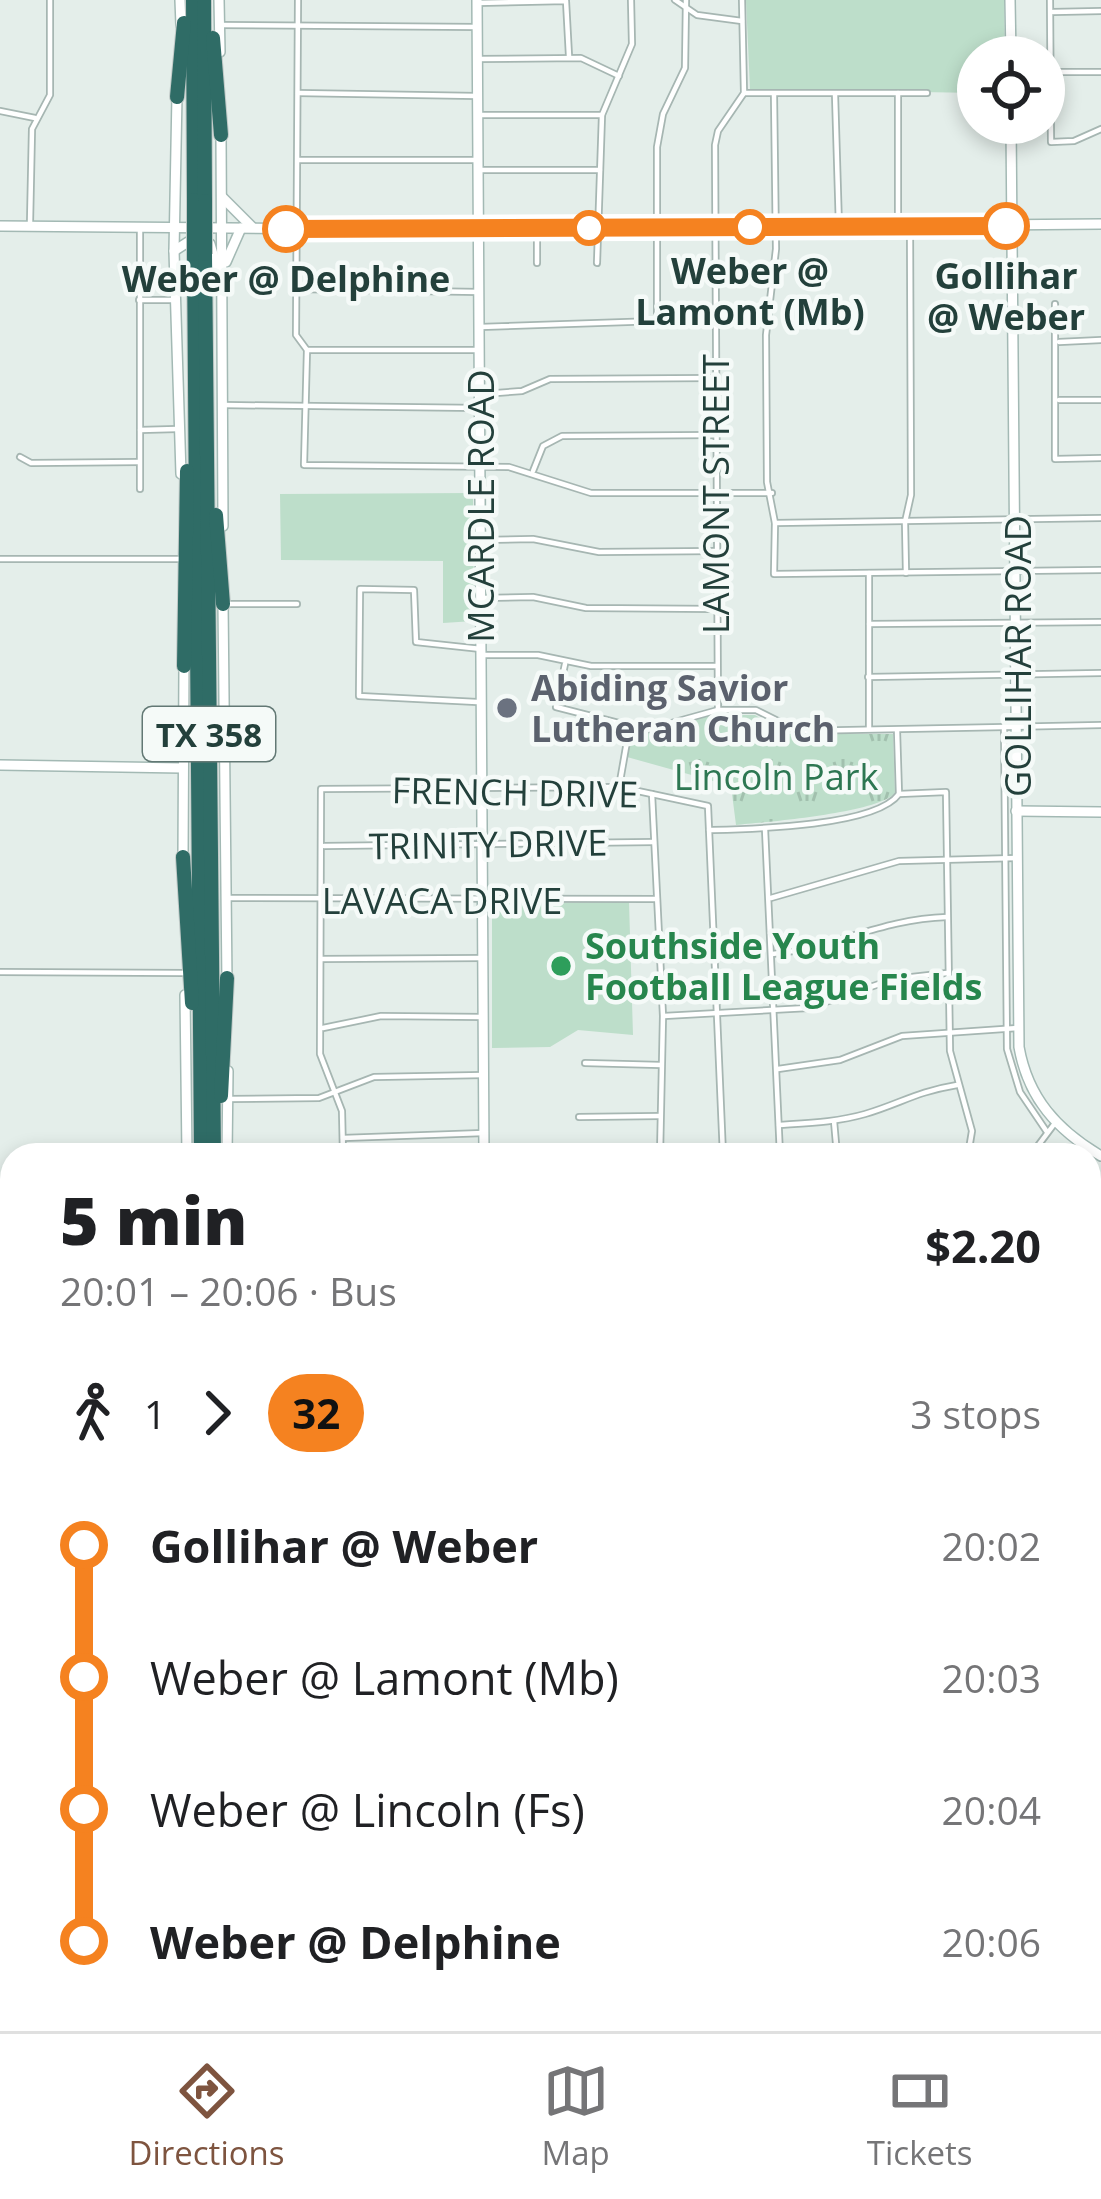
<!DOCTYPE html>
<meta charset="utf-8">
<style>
:root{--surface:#fff;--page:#f6f6f6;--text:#202124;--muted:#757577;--line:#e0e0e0;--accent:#7e543f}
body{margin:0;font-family:"Open Sans",sans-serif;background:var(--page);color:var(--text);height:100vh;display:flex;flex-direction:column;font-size:45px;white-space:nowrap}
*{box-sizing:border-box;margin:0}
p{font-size:39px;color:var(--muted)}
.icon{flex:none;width:66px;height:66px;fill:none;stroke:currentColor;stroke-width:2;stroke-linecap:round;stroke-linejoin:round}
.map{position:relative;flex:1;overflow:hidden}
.sheet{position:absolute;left:0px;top:1143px;width:1101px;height:888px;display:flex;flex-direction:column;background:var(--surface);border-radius:36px 36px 0 0;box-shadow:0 6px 18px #0003}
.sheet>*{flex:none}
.badge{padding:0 24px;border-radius:39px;font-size:42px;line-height:78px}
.buttons{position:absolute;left:957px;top:36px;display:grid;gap:24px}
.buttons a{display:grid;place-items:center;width:108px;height:108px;border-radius:50%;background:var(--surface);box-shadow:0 6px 18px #0003;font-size:60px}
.map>.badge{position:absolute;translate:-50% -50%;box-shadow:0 0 0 6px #fff}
.legs{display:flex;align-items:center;gap:18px;height:132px;padding:0 60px;font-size:39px}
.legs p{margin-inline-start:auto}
.summary{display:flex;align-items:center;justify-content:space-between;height:204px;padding:0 60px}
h1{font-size:66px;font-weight:800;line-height:90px}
ul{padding:0 60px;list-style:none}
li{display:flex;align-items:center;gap:42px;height:132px;font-size:45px}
li i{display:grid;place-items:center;width:18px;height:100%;margin:0 15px;background:currentColor}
li i::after{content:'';width:30px;height:30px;margin:-15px;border:9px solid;border-radius:50%;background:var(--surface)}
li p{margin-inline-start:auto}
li:first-child i{background:linear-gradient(#0000 50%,currentColor 0)}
li:last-child i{background:linear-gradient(currentColor 50%,#0000 0)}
.tabs{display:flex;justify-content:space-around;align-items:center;height:168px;border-top:3px solid var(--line);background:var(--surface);font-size:33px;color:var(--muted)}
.tabs a{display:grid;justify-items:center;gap:6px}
.tabs .current{color:var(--accent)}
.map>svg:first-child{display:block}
</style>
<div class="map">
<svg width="1101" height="2031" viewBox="0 0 1101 2031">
<defs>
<pattern id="grass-tufts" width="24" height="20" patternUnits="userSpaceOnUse" patternTransform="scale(3)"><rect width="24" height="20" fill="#bddeca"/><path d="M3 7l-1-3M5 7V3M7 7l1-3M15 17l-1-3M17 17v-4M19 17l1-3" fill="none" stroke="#a2c0ae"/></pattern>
</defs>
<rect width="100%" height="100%" fill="#e4eeea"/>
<path fill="url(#grass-tufts)" d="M709,715H755L788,734H893L895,793C878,813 767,822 736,825L731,786L627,757L632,733H656Z"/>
<g fill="#bddeca">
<polygon points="746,0 1004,0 1005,57 978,57 978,93 750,89"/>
<polygon points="473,493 474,621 443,623 443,561 281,560 280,494"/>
<polygon points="629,902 633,1035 578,1030 550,1047 492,1048 492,903"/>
</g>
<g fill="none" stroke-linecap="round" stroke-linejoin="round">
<g stroke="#a6b6b2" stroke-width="8">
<g id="street">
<polyline points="298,0 296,335 307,350 304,465 509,467 591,493 772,493"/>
<polyline points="675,0 697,15 742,21"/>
<polyline points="1050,0 1051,142 1074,141 1101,129"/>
<polyline points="477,3 566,1 569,56"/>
<polyline points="1053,12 1101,11"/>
<polyline points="220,25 477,27"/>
<polyline points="479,59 581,58 619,76"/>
<polyline points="1044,72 1101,72"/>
<polyline points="298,93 477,96"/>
<polyline points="744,93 927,93"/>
<polyline points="898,93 898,225"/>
<polyline points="835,94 839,227"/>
<polyline points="774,95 776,249 766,335 767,482 775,523 774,574 1101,570"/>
<polyline points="0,111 35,118"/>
<polyline points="478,115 602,115"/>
<polyline points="299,160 478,160"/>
<polyline points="480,170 600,170"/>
<polyline points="30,223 32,129 50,95 50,0"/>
<polyline points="537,228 537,263"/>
<polyline points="597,263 602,115 632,44 631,0"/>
<polyline points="295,289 479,292"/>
<polyline points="139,300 176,300"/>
<polyline points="1055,304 1055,459 1101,458"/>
<polyline points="480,327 657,321 657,147 663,114 685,68 686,0"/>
<polyline points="1059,342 1101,340"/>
<polyline points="307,350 479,350"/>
<polyline points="483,394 522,391 550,379 714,378"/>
<polyline points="1059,400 1101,400"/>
<polyline points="223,405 479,408"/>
<polyline points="140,430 177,429"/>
<polyline points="20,457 31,463 139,462"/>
<polyline points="533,471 543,446 562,436 716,435"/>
<polyline points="140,489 140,230"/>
<polyline points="775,523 1101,518"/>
<polyline points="483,540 533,539 599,552 716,551"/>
<polyline points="0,559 180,559"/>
<polyline points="906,573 905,522 911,495 910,225"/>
<polyline points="483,598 533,597 586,608 716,609"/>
<polyline points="229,604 297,604"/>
<polyline points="869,624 1101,622"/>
<polyline points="484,655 538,655 591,666 716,666"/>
<polyline points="565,664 556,707 646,730 718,710 756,710 798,731 1101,725"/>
<polyline points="868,677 1101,673"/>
<polyline points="477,702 359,696 360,589 414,590 416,642 481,649"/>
<polyline points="718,710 715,145 718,131 744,93 742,0"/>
<polyline points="1004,726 1007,1049 1020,1092 1047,1132"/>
<polyline points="869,729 869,573"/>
<polyline points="897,730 899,794"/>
<polyline points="619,787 629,730"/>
<polyline points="652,794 663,1016 660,1155"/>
<polyline points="765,829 780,1155"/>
<path d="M709,830C749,829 875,827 899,794L946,792L950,1051L972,1131L968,1155"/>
<polyline points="324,846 654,842"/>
<polyline points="226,898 657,899"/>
<polyline points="771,898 899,861 1017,858"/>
<path d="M772,954C835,948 880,919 947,917"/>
<polyline points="321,959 483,958"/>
<polyline points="0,972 185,973"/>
<polyline points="664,1016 808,1008 894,979 947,973"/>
<polyline points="323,1028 381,1016 483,1017"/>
<polyline points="585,1063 661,1065"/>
<polyline points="778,1069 840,1060 902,1036 1018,1028"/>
<polyline points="229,1099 319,1098 374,1077 484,1075"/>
<polyline points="579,1117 660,1116"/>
<polyline points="834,1121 837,1155"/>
<path d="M779,1125C808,1123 837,1122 865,1114C902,1103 915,1092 957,1085"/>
<polyline points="343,1138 484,1133"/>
<polyline points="343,1155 342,1111 320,1054 321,789 619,787 708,806 723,1155"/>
<polyline points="1031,1155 1055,1123"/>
<polyline points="1089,1535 1101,1535"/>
<polyline points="1089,1594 1101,1594"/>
<polyline points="1089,1652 1101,1652"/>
<polyline points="1089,1708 1101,1708"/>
<polyline points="1089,1765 1101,1765"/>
<polyline points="1089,1822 1101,1822"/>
<polyline points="1089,1879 1101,1879"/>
<polyline points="1089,1936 1101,1936"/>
<polyline points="1089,1994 1101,1994"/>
<polyline points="674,2019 679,2019"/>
<polyline points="878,2019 878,2031"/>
</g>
</g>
<g stroke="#a3b9b4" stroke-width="12">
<g id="secondary">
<polyline points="180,0 181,25"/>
<polyline points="219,0 220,52"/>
<polyline points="477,0 484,1155"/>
<polyline points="1010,0 1011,57"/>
<polyline points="177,95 174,251 181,474"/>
<path d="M1011,123L1019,1047C1028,1098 1057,1130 1101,1156"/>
<polyline points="221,135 223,526"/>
<polyline points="222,197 252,227"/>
<polyline points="0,226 478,230 1101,224"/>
<polyline points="174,251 188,242 210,244 217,268"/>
<polyline points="226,262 241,228"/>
<polyline points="223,603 227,982"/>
<polyline points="0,765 182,768"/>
<polyline points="1016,811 1101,812"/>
<polyline points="183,858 184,665"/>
<polyline points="185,995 187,1155"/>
<polyline points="227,1155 228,1071"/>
<polyline points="0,1294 12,1294"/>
<polyline points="1089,1298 1101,1298"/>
<polyline points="0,1829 12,1828"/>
<polyline points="485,2019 485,2031"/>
<polyline points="187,2031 187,2019"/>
<polyline points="1019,2031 1019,2019"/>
</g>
</g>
<g stroke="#c1cac8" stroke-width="14">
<g id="primary">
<polyline points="1089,1235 1101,1216"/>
<polyline points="628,2031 634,2019"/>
</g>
</g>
<g stroke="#c1cac8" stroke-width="16">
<g id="highway">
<polyline points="193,0 194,200"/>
<polyline points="204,0 205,201"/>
<polyline points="213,38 221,135"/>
<polyline points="177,97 184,23"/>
<polyline points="194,254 201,1155"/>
<polyline points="205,254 214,1155"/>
<polyline points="216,515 223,604"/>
<polyline points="184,666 187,471"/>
<polyline points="183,857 192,1003"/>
<polyline points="221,1096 227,978"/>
<polyline points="201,2031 201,2019"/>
<polyline points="212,2031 212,2019"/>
<polyline points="222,2031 223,2019"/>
</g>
</g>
<use href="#street" stroke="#fff" stroke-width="4.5"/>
<use href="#secondary" stroke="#fff" stroke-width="9"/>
<use href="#primary" stroke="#69a39a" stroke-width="10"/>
<use href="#highway" stroke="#2f6c66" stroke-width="14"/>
<g stroke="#c1cac8" stroke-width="16" stroke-linecap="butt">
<g id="highway-bridge">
<polyline points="194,200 194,254"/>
<polyline points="205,201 205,254"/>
</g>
</g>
<use href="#highway-bridge" stroke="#2f6c66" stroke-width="14"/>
</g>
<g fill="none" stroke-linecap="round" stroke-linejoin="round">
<g stroke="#fff" stroke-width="27">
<polyline id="line-1" points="286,229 1006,226"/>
</g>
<use href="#line-1" stroke="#f58220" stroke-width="18"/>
</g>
<g fill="#fff" stroke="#f58220" stroke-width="6">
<circle cx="1006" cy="226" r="21"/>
<circle cx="750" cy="227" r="15"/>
<circle cx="589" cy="228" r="15"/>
<circle cx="286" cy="229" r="21"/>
</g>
<circle fill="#6b7280" stroke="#f5faf8" stroke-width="4.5" cx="507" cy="708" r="12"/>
<circle fill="#2e9e5b" stroke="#f5faf8" stroke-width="4.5" cx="561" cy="966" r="12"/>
<g text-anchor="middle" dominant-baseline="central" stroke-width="9" stroke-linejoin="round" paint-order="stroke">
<rect fill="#f5faf8" stroke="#627874" stroke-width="3" x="143" y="707" width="132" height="54" rx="9"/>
<g font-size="33" font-weight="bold" fill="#23403b">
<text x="209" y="734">TX 358</text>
</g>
<g font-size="36" font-weight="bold" fill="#23403b" stroke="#f5faf8">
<text x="750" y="270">Weber @<tspan x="750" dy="41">Lamont (Mb)</tspan></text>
<text x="1006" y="275">Gollihar<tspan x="1006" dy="41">@ Weber</tspan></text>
<text x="286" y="278">Weber @ Delphine</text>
</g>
<g font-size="36" fill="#23403b" stroke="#f5faf8">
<text transform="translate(715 494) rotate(-90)">LAMONT STREET</text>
<text transform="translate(480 506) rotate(-90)">MCARDLE ROAD</text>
<text transform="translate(1017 656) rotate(-90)">GOLLIHAR ROAD</text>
<text transform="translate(515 792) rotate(1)">FRENCH DRIVE</text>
<text transform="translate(488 844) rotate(-1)">TRINITY DRIVE</text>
<text x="442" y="900">LAVACA DRIVE</text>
</g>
<g font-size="36" font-weight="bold" fill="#5b616d" stroke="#f5faf8" text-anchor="start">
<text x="531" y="687">Abiding Savior<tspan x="531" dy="41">Lutheran Church</tspan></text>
</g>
<g font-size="36" fill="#2d7752" stroke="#f5faf8">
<text x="776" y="776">Lincoln Park</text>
</g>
<g font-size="36" font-weight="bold" fill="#27864d" stroke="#f5faf8" text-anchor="start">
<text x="585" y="945">Southside Youth<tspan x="585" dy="41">Football League Fields</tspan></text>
</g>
</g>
</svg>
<div class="buttons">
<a><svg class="icon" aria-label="locate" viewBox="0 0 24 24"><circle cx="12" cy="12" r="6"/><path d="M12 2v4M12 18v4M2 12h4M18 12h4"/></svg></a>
</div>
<section class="sheet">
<div class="summary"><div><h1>5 min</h1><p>20:01 – 20:06 · Bus</p></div><b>$2.20</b></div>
<div class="legs"><svg class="icon" aria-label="walk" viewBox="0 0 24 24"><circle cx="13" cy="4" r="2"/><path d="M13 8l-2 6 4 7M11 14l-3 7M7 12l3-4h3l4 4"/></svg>1<svg class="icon" aria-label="forward" viewBox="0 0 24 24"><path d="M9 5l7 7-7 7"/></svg><b class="badge" style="background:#f58220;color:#111">32</b><p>3 stops</p></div>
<ul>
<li><i style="color:#f58220"></i><b>Gollihar @ Weber</b><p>20:02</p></li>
<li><i style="color:#f58220"></i><span>Weber @ Lamont (Mb)</span><p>20:03</p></li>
<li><i style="color:#f58220"></i><span>Weber @ Lincoln (Fs)</span><p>20:04</p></li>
<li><i style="color:#f58220"></i><b>Weber @ Delphine</b><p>20:06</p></li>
</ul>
</section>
</div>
<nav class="tabs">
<a class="current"><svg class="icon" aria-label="directions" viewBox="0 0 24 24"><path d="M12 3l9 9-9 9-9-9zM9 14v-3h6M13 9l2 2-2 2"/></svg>Directions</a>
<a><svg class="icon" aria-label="map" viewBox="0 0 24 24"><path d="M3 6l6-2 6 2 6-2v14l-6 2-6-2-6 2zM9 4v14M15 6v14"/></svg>Map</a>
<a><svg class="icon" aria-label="tickets" viewBox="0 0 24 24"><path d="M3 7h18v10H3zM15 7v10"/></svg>Tickets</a>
</nav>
